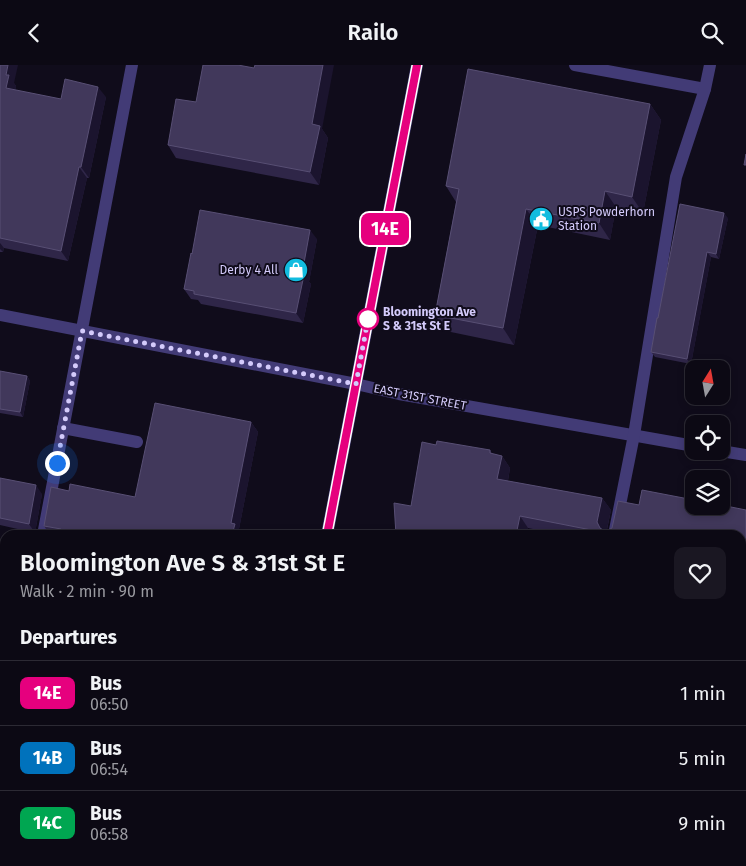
<!DOCTYPE html>
<meta charset="utf-8">
<style>
:root{--surface:#0c0914;--page:#1a1722;--text:#f1f3f6;--muted:#9a9aa0;--line:#2c2a34}
body{margin:0;font-family:"Fira Sans",sans-serif;background:var(--page);color:var(--text);height:100vh;display:flex;flex-direction:column;font-size:19px;white-space:nowrap}
*{box-sizing:border-box;margin:0}
p{font-size:16px;color:var(--muted)}
.icon{flex:none;width:28px;height:28px;fill:none;stroke:currentColor;stroke-width:2;stroke-linecap:round;stroke-linejoin:round}
.map{position:relative;flex:1;overflow:hidden}
.side{position:absolute;left:0px;top:465px;width:746px;height:336px;display:flex;flex-direction:column;background:var(--surface);border-radius:15px 15px 0 0;box-shadow:0 2px 8px #0003,0 0 0 1px var(--line)}
.side>*{flex:none}
.badge{padding:0 10px;border-radius:8px;font-size:18px;line-height:32px}
.needle{width:32px;rotate:11deg}
.tools{position:absolute;left:685px;top:295px;display:grid;gap:10px}
.tools a{display:grid;place-items:center;width:45px;height:45px;border-radius:10px;background:var(--surface);box-shadow:0 2px 8px #0003,0 0 0 1px var(--line);font-size:25px}
.you{position:absolute;width:25px;height:25px;margin:-12px;border:4px solid #fff;border-radius:50%;background:#1a73e8;box-shadow:0 0 0 8px #1a73e833}
.map>.badge{position:absolute;translate:-50% -50%;box-shadow:0 0 0 2px #fff}
h2{padding:0 20px;font-size:19px;line-height:45px}
.round{display:grid;place-items:center;flex:none;width:52px;height:52px;border-radius:10px;background:var(--page)}
.summary{display:flex;align-items:center;justify-content:space-between;height:85px;padding:0 20px}
h1{font-size:24px;font-weight:600;line-height:38px}
ul{padding:0;list-style:none}
li{display:flex;align-items:center;gap:15px;height:65px;padding:0 20px;border-top:1px solid var(--line)}
li div{flex:1}
li b{display:block;font-size:19px}
li em{font-style:normal}
li .badge{min-width:55px;font-weight:700;text-align:center}
header{display:flex;justify-content:space-between;align-items:center;height:65px;padding:0 20px;background:var(--surface);font-size:22px;font-weight:600}
.map>svg:first-child{display:block}
</style>
<header><svg class="icon" aria-label="back" viewBox="0 0 24 24"><path d="M15 5l-7 7 7 7"/></svg>Railo<svg class="icon" aria-label="search" viewBox="0 0 24 24"><circle cx="10" cy="10" r="6"/><path d="M15 15l6 6"/></svg></header>
<div class="map">
<svg width="746" height="801" viewBox="0 0 746 801">
<rect width="100%" height="100%" fill="#100c1b"/>
<g fill="none" stroke-linecap="round" stroke-linejoin="round">
<g stroke="#423b76" stroke-width="12">
<polyline points="575,0 705,24"/>
<polyline points="0,250 356,319 399,329 694,381"/>
<polyline points="63,363 137,377"/>
<polyline points="721,386 746,390"/>
<polyline points="43,470 132,0"/>
<polyline points="327,470 417,0"/>
<polyline points="614,470 634,370 676,112 705,24 710,0"/>
<polyline points="0,598 5,599"/>
<polyline points="0,702 5,675"/>
<polyline points="265,801 266,796"/>
</g>
</g>
<g fill="#2f2648">
<polygon points="0,0 16,21 15,25 61,34 106,32 89,113 87,113 68,196 4,183 3,187 0,187"/>
<polygon points="196,37 322,64 328,73 319,120 176,93 168,80"/>
<polygon points="650,39 661,55 643,148 616,142 610,175 538,160 514,280 446,266 435,250 456,137 446,121"/>
<polygon points="728,153 719,194 711,192 691,299 655,292 651,287 658,253"/>
<polygon points="317,174 309,217 311,219 303,258 201,239 198,235 191,234 184,224 192,189"/>
<polygon points="0,306 27,311 30,316 23,352 0,348"/>
<polygon points="251,357 258,367 239,464 242,469 242,470 50,470 44,461 69,426 135,432"/>
<polygon points="436,380 490,385 492,389 502,391 510,403 508,416 602,433 611,445 607,465 612,463 639,440 746,445 746,723 741,750 741,470 562,470 528,463 527,470 396,470 411,441"/>
<polygon points="0,413 42,429 35,468 0,460"/>
</g>
<g fill="#1b142e">
<polygon points="8,0 18,0 14,18 16,21 14,34 6,23 6,10"/>
<polygon points="323,0 334,0 322,64 328,73 319,120 310,107 312,59"/>
<polygon points="98,22 106,32 89,113 81,102"/>
<polygon points="650,39 661,55 643,148 632,132"/>
<polygon points="79,102 87,113 68,196 61,186"/>
<polygon points="605,126 616,142 610,175 599,158"/>
<polygon points="526,144 538,160 514,280 503,263"/>
<polygon points="724,148 728,153 719,194 716,189"/>
<polygon points="310,165 317,174 309,217 311,219 303,258 296,248 302,209"/>
<polygon points="0,178 4,183 3,187 0,184"/>
<polygon points="707,187 711,192 691,299 687,294"/>
<polygon points="27,311 30,316 23,352 20,347"/>
<polygon points="251,357 258,367 239,464 242,469 242,470 232,470 231,458"/>
<polygon points="502,391 510,403 506,426 497,414"/>
<polygon points="36,420 42,429 35,468 29,459"/>
<polygon points="602,433 611,445 606,468 600,463 597,457"/>
<polygon points="520,451 528,463 527,470 516,470"/>
<polygon points="746,625 746,648 742,643"/>
<polygon points="746,671 746,723 741,750 741,693"/>
<polygon points="162,796 171,796 170,801 161,801"/>
<polygon points="536,796 542,796 541,801 539,801"/>
<polygon points="586,796 593,796 592,801 585,801"/>
<polygon points="722,796 734,796 733,801 721,801"/>
</g>
<g fill="#41385b" stroke="#584f74">
<polygon points="0,0 8,0 6,10 9,10 6,23 61,34 65,14 98,22 81,102 79,102 61,186 0,173"/>
<polygon points="203,0 238,0 254,3 255,0 323,0 312,59 320,61 310,107 168,80 176,34 196,37"/>
<polygon points="468,4 650,39 632,132 605,126 599,158 526,144 503,263 435,250 459,124 446,121"/>
<polygon points="746,89 746,100 744,100"/>
<polygon points="680,139 724,148 716,189 707,187 687,294 651,287 657,253 658,253"/>
<polygon points="200,145 310,165 302,209 304,210 296,248 194,229 194,226 184,224 191,188 192,189"/>
<polygon points="0,306 27,311 20,347 0,344"/>
<polygon points="155,338 251,357 231,458 235,459 232,470 60,470 61,464 44,461 51,422 69,426 70,419 135,432"/>
<polygon points="437,376 490,385 490,388 502,391 497,414 602,433 597,457 600,463 603,465 608,465 612,463 618,436 639,440 642,425 694,435 694,441 721,441 721,440 746,445 746,625 742,643 746,644 746,671 741,693 741,470 617,470 520,451 516,470 396,470 394,438 411,441 422,377 436,380"/>
<polygon points="0,413 36,420 29,459 0,453"/>
<polygon points="105,796 162,796 161,801 104,801"/>
<polygon points="356,796 414,796 414,799 422,800 422,801 355,801"/>
<polygon points="500,796 536,796 538,799 542,801 549,798 550,796 586,796 585,801 499,801"/>
<polygon points="659,796 722,796 721,801 658,801"/>
<polygon points="0,798 15,801 0,801"/>
</g>
<g fill="none" stroke-linecap="round" stroke-linejoin="round">
<g stroke="#fff" stroke-width="11">
<polyline id="line" points="327,470 417,0"/>
</g>
<use href="#line" stroke="#e6007e" stroke-width="8"/>
<polyline stroke="#d4cbfb" stroke-width="5" stroke-dasharray="0 9" points="57,398 82,266 356,319 368,254"/>
</g>
<defs>
<g id="civic-disc" transform="scale(1.25)"><circle r="9.5" fill="#12bcdf" stroke="#100c1b"/><path d="M-.6-6.5H3V-4.5H.6V-3L4-1V1h2V6H-6V1h2V-1L-.6-3ZM-1.2 2.5V6h2.4V2.5Z" fill="#fff"/></g>
<g id="shop-disc" transform="scale(1.25)"><circle r="9.5" fill="#12bcdf" stroke="#100c1b"/><path d="M-5-2.5h2.3a2.7 3.5 0 0 1 5.4 0H5L5.5 6h-11ZM-1.5-2.5h3a1.5 2.3 0 0 0-3 0Z" fill="#fff"/></g>
</defs>
<g fill-rule="evenodd">
<use href="#civic-disc" x="541" y="154"/>
<use href="#shop-disc" x="296" y="205"/>
</g>
<circle fill="#fff" stroke="#e6007e" stroke-width="2.5" cx="368" cy="254" r="10"/>
<g text-anchor="middle" dominant-baseline="central" stroke-width="4" stroke-linejoin="round" paint-order="stroke">
<g font-size="12" fill="#d4cbfb" stroke="#100c1b" text-anchor="start">
<text x="558" y="147">USPS Powderhorn<tspan x="558" dy="14">Station</tspan></text>
<text x="278" y="205" text-anchor="end">Derby 4 All</text>
</g>
<g font-size="12" font-weight="bold" fill="#d4cbfb" stroke="#100c1b" text-anchor="start">
<text x="383" y="247">Bloomington Ave<tspan x="383" dy="14">S &amp; 31st St E</tspan></text>
</g>
<g font-size="12" fill="#d4cbfb" stroke="#100c1b">
<text transform="translate(420 332) rotate(11)">EAST 31ST STREET</text>
</g>
</g>
</svg>
<div class="tools">
<a><svg class="needle" viewBox="-14 -14 28 28"><path d="M0-13l5 13h-10z" fill="#e53935"/><path d="M0 13l5-13h-10z" fill="#9a9aa0"/></svg></a>
<a><svg class="icon" aria-label="locate" viewBox="0 0 24 24"><circle cx="12" cy="12" r="6"/><path d="M12 2v4M12 18v4M2 12h4M18 12h4"/></svg></a>
<a><svg class="icon" aria-label="layers" viewBox="0 0 24 24"><path d="M12 4l9 5-9 5-9-5zM3 14l9 5 9-5"/></svg></a>
</div>
<div class="you" style="left:57px;top:398px"></div>
<b class="badge" style="left:385px;top:164px;background:#e6007e;color:#fff">14E</b>
<section class="side">
<div class="summary"><div><h1>Bloomington Ave S &amp; 31st St E</h1><p>Walk · 2 min · 90 m</p></div><a class="round"><svg class="icon" aria-label="heart" viewBox="0 0 24 24"><path d="M12 20l-8-8c-3-5 5-10 8-4 3-6 11-1 8 4z"/></svg></a></div>
<h2>Departures</h2>
<ul>
<li><span class="badge" style="background:#e6007e;color:#fff">14E</span><div><b>Bus</b><p>06:50</p></div><em>1 min</em></li>
<li><span class="badge" style="background:#0072bc;color:#fff">14B</span><div><b>Bus</b><p>06:54</p></div><em>5 min</em></li>
<li><span class="badge" style="background:#00a651;color:#fff">14C</span><div><b>Bus</b><p>06:58</p></div><em>9 min</em></li>
</ul>
</section>
</div>
